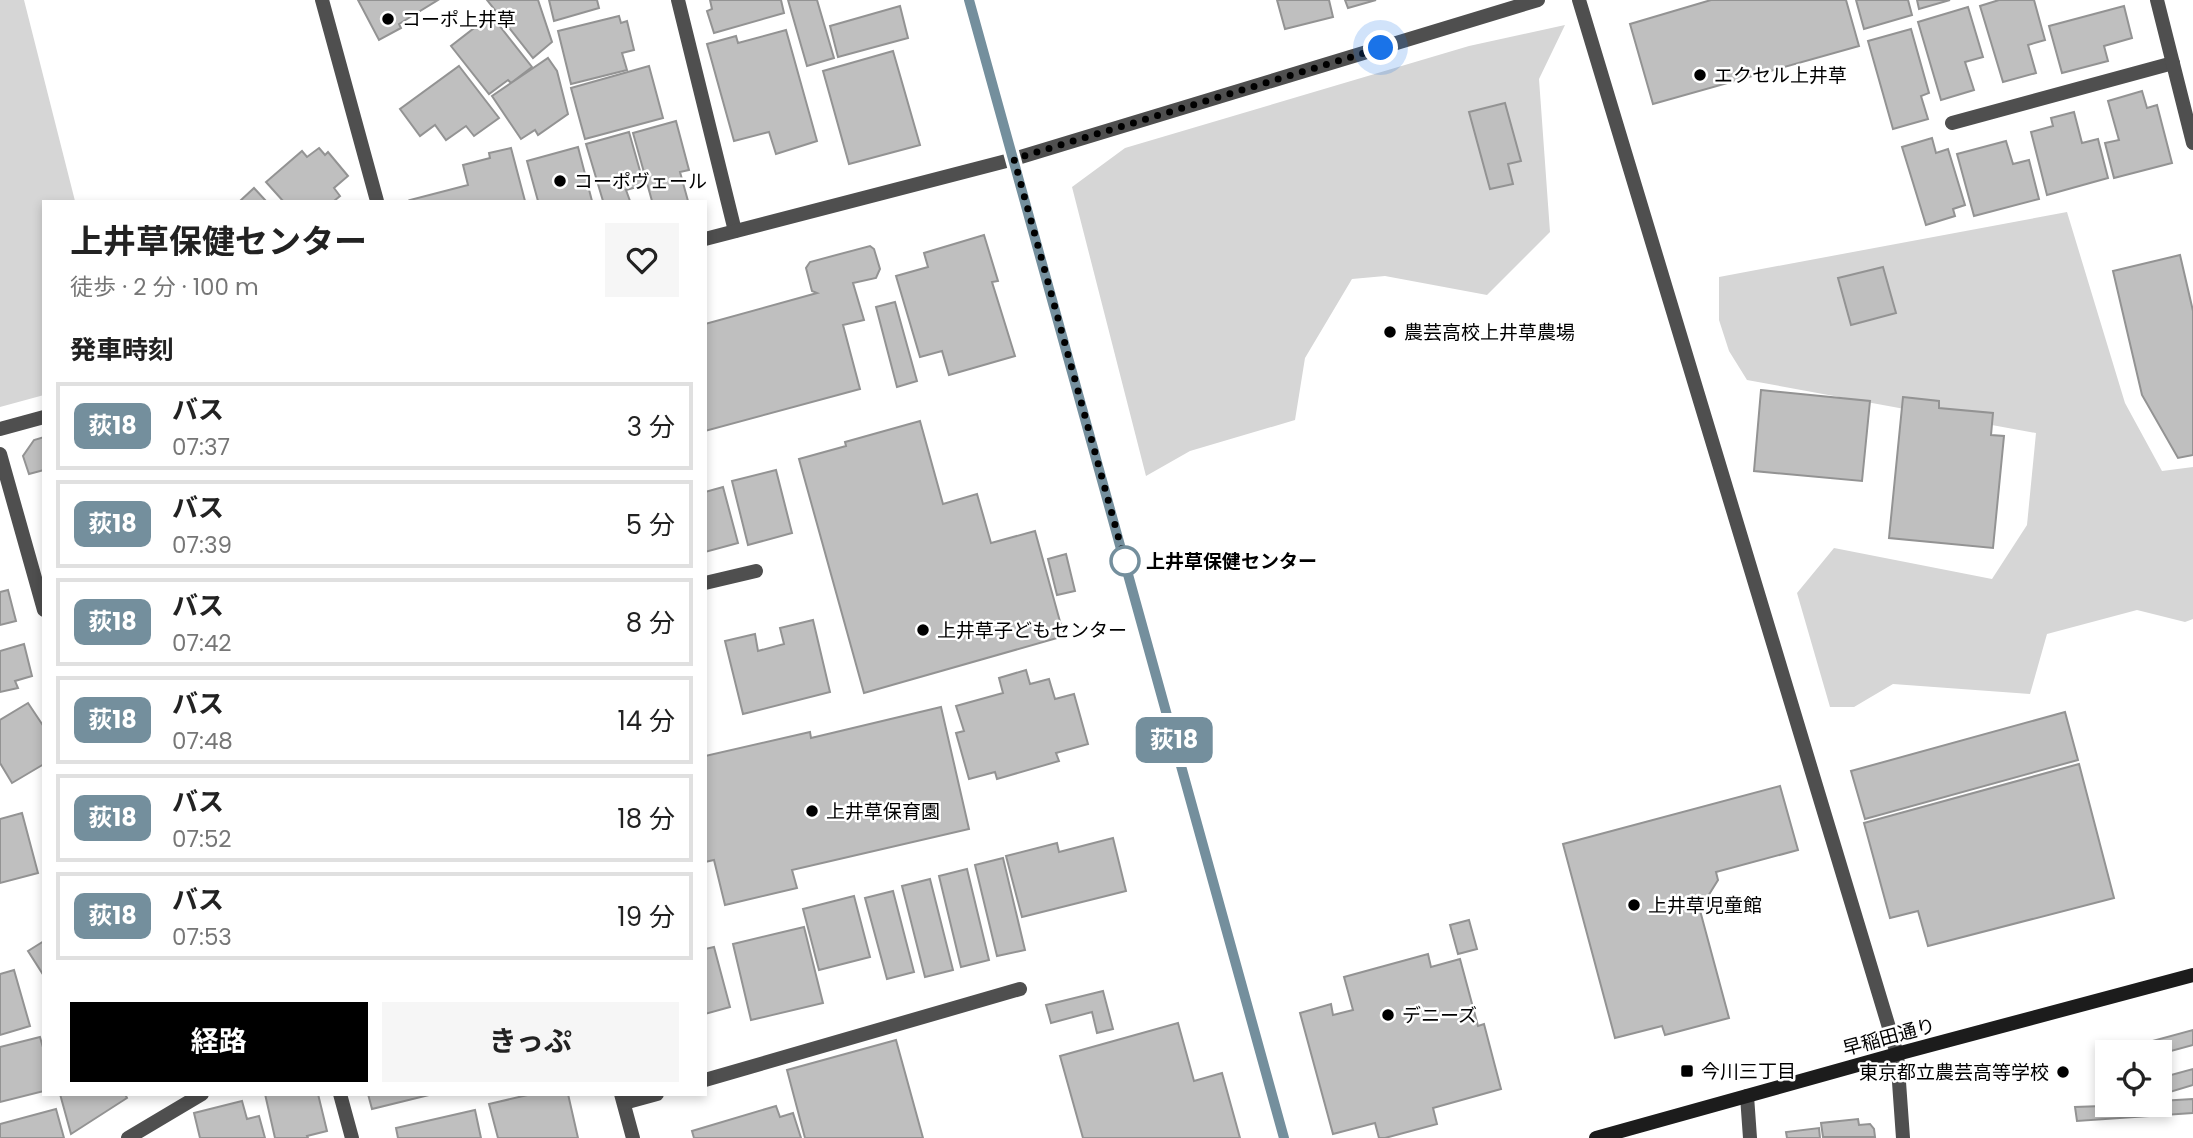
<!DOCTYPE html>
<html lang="ja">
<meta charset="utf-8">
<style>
:root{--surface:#fff;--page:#f6f6f6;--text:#222;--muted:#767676;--line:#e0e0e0;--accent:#000}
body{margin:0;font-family:Poppins,"Noto Sans JP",sans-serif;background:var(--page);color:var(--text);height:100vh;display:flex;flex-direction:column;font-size:26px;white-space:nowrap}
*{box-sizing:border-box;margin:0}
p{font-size:23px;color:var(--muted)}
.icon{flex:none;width:38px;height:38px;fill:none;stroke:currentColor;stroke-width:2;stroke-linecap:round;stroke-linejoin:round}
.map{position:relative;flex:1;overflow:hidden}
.side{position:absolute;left:42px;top:200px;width:665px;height:896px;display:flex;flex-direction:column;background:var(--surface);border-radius:0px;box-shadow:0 4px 10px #0003}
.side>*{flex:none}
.badge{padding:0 14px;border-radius:10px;font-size:24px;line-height:46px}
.fabs{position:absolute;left:2095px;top:1040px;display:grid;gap:14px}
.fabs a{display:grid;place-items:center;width:77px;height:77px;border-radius:0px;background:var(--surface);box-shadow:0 4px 10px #0003;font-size:35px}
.you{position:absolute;width:35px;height:35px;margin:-18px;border:5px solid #fff;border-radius:50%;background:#1a73e8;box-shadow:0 0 0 10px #1a73e833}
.map>.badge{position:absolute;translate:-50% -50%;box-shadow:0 0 0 4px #fff}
h2{padding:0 28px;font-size:26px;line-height:63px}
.round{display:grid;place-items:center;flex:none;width:74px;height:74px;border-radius:0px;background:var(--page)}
.head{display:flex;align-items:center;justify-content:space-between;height:119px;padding:0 28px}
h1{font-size:33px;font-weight:700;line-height:52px}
.button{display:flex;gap:14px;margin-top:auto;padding:14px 28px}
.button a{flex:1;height:80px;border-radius:0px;background:var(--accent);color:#fff;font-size:28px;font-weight:700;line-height:80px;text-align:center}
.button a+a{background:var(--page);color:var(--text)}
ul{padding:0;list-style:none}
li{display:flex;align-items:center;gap:21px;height:88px;margin:0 14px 10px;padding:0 14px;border:4px solid var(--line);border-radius:0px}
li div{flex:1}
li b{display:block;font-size:26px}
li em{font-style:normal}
li .badge{min-width:77px;font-weight:700;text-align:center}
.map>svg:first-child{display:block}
</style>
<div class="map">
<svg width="2193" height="1138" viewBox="0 0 2193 1138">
<rect width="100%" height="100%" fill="#fff"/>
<g fill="#d6d6d6">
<polygon points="0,0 24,0 75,201 44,201 44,395 0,407"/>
<polygon points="1565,25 1539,79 1550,232 1487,295 1385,276 1352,279 1305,358 1295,420 1190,451 1146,476 1072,187 1125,148 1469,46"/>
<polygon points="2067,212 2125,403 2162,471 2193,467 2193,619 2185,622 2137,610 2047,634 2030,694 1893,684 1854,707 1830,707 1797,593 1834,548 1992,579 2027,525 2036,433 1747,380 1729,351 1719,320 1719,277"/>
</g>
<g fill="#bfbfbf" stroke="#939393" stroke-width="2">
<polygon points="358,0 438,0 399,24 401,28 379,40"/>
<polygon points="487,0 538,0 552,42 533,58"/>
<polygon points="549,0 597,0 599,8 554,21"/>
<polygon points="710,0 781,0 784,13 714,33 707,11 712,9"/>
<polygon points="788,0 817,0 834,58 807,66"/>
<polygon points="1277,0 1329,0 1333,17 1285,29"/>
<polygon points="1345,0 1376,0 1348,8"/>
<polygon points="1711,0 1846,0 1859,46 1653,104 1630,24"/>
<polygon points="1856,0 1908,0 1912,15 1864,29"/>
<polygon points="1917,0 1950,0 1919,9"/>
<polygon points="1999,0 2034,0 2045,40 2028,45 2036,73 2003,82 1980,6"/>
<polygon points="900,6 908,38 838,57 830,26"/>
<polygon points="2124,6 2132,38 2104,46 2108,61 2062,73 2049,26"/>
<polygon points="1968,7 1983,57 1965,62 1974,90 1941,100 1918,22"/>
<polygon points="491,15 532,67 511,83 508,80 489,94 451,46"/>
<polygon points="619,16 621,23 627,21 634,50 622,53 627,70 571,84 558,31"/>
<polygon points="1911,29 1929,93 1921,96 1928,119 1893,129 1868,41"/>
<polygon points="786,30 817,141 776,154 769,132 734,141 707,44 736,36 738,43"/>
<polygon points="893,51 920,145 849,164 823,71"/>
<polygon points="548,58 557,71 568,114 538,135 535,130 521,139 492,96"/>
<polygon points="459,66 499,118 474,136 466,126 446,140 435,125 420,136 400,109"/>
<polygon points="649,66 663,118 585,139 571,88"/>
<polygon points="2142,91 2147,108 2157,105 2172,163 2114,178 2105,143 2119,140 2108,101"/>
<polygon points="1505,103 1521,161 1508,164 1513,184 1490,189 1469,112"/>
<polygon points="2074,112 2082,143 2098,139 2108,178 2047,195 2031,132 2053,126 2051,118"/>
<polygon points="676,121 689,170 680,172 688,201 652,201 633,133"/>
<polygon points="629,132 644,185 626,190 630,201 603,201 586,144"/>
<polygon points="1932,138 1936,153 1948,149 1965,205 1953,209 1955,216 1926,225 1902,147"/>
<polygon points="2006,141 2013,164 2029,160 2039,199 1974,216 1957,154"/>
<polygon points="578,147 592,201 538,201 527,161"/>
<polygon points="319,148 325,155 328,152 348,176 334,188 340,196 334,201 283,201 266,182 302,151 307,157"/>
<polygon points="511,148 525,201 411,201 410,200 468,185 463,165 490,158 489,153"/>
<polygon points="254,188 266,201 240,201"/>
<polygon points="984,235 998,281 992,282 1015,356 949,375 942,351 920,357 896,276 928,267 924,253"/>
<polygon points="870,246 874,249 880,269 876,278 853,283 864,320 843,325 860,389 705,431 705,324 817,293 812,291 806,268 810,262"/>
<polygon points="2180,255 2193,311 2193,455 2178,458 2142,395 2113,271"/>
<polygon points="1883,267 1896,313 1851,325 1838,278"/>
<polygon points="895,302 917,381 897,387 876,307"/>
<polygon points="1761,390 1870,401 1862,481 1754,471"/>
<polygon points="1903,397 1939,401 1939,408 1993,413 1991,435 2004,436 1993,548 1889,538"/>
<polygon points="920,421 943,504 977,494 991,543 1035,531 1064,636 864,693 799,459 846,446 845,442"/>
<polygon points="44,437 44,470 29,474 23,456 34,440"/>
<polygon points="776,470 792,533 748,545 732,481"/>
<polygon points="723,487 738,543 705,552 705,492"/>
<polygon points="1066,554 1075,591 1057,595 1048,559"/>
<polygon points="8,590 16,621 0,625 0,592"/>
<polygon points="813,620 830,692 743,714 725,641 755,634 758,651 784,644 780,628"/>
<polygon points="24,644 32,676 15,681 18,688 0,692 0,651"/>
<polygon points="1026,670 1030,684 1049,679 1055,699 1074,694 1088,744 1056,753 1059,761 997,779 995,772 969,779 956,733 964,731 956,706 1003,693 999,678"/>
<polygon points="28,703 44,727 44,764 12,783 0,763 0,720"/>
<polygon points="941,707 969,829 792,870 797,888 725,905 714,860 705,862 705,756 810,732 811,738"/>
<polygon points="2065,712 2078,760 1865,819 1851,771"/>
<polygon points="2079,764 2114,898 1928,946 1918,911 1890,918 1864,823"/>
<polygon points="1780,786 1798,850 1716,872 1718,880 1705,901 1698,903 1729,1018 1665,1035 1662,1026 1615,1038 1563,844"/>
<polygon points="22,813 38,873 0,883 0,819"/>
<polygon points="1113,838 1126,891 1022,917 1006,856 1057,843 1059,852"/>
<polygon points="1003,858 1025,950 997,956 975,865"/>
<polygon points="967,869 989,960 961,967 939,876"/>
<polygon points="930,879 953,970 925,977 902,886"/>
<polygon points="893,891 914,972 887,979 865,898"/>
<polygon points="854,896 870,957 819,970 803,909"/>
<polygon points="1469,920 1477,949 1458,954 1450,925"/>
<polygon points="804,927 823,1003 751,1020 733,944"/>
<polygon points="44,941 44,976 28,951"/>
<polygon points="714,947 730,1007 705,1014 705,949"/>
<polygon points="1428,954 1431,967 1460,959 1478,1026 1484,1024 1501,1089 1433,1108 1437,1124 1385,1138 1379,1138 1375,1123 1333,1134 1300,1013 1331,1004 1333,1015 1353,1010 1344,977"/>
<polygon points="14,970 30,1026 0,1035 0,974"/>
<polygon points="1103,991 1113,1029 1097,1033 1092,1012 1051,1023 1046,1005"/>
<polygon points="1178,1023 1194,1081 1222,1073 1240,1138 1083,1138 1060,1056"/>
<polygon points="2193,1030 2193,1045 2160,1054 2160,1052 2112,1052"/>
<polygon points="40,1037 44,1051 44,1091 0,1102 0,1047"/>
<polygon points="896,1040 923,1138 805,1138 787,1070"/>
<polygon points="2193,1069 2193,1085 2160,1095 2160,1078"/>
<polygon points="60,1094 125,1094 127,1098 71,1134"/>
<polygon points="265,1094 318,1094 327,1131 307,1136 308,1138 275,1138"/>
<polygon points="368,1094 433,1094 372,1109"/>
<polygon points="532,1094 568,1094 578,1138 498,1138 489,1104"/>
<polygon points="2193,1099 2193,1113 2077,1121 2075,1107 2160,1104 2160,1101"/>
<polygon points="242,1101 247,1119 259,1116 265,1138 200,1138 194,1113"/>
<polygon points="776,1106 780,1117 793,1113 801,1138 694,1138 692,1131"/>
<polygon points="56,1109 64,1138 0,1138 0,1124"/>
<polygon points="475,1110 481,1138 398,1138 396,1128"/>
<polygon points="1858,1119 1859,1125 1870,1124 1874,1129 1875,1137 1823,1137 1821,1123"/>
<polygon points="1819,1128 1820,1138 1787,1138 1786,1132"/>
</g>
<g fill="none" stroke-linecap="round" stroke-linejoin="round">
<g stroke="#4f4f4f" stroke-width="14">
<polyline points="678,0 735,231"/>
<polyline points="1952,123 2173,63"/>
<polyline points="0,454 44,610"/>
<polyline points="340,1094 352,1138"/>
<polyline points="1747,1096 1750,1138"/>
<polyline points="128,1138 202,1094"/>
</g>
<g stroke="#4f4f4f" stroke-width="14">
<polyline points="322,0 377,201"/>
<polyline points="1579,0 1897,1054 1903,1138"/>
<polyline points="2157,0 2193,143"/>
<polyline points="705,239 1014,159 1538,0"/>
<polyline points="0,429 44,417"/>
<polyline points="705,583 756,571"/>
<polyline points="705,1080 1020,989"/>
<polyline points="621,1094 633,1138"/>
<polyline points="624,1103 657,1094"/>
</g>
<g stroke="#1c1c1c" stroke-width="14">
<polyline points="969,0 1284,1138"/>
<polyline points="1596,1138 1897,1054 2193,975"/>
</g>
</g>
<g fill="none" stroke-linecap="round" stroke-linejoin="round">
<g stroke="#fff" stroke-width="16">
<polyline id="line" points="969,0 1284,1138"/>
</g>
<use href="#line" stroke="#748f9d" stroke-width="10"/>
<polyline stroke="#000" stroke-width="7" stroke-dasharray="0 12.6" points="1125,561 1014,159 1381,48"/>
</g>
<g fill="#000" stroke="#fff" stroke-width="2.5">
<circle cx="388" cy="19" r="7"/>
<circle cx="1700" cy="75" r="7"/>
<circle cx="560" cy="181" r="7"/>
<circle cx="1390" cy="332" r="7"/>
<circle cx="923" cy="630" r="7"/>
<circle cx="812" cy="811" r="7"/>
<circle cx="1634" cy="905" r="7"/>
<circle cx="1388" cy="1015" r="7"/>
<rect x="1680" y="1064" width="14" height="14" rx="3.5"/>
<circle cx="2063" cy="1072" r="7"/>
</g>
<circle fill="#fff" stroke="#748f9d" stroke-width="3.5" cx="1125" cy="561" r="14"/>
<g text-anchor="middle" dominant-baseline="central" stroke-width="5" stroke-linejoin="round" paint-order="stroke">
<g font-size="19" fill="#000" stroke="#fff" text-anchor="start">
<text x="402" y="19">コーポ上井草</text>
<text x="1714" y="75">エクセル上井草</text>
<text x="574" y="181">コーポヴェール</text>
<text x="1404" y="332">農芸高校上井草農場</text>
<text x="937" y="630">上井草子どもセンター</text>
<text x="826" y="811">上井草保育園</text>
<text x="1648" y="905">上井草児童館</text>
<text x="1402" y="1015">デニーズ</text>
<text x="1701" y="1071">今川三丁目</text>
<text x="2049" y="1072" text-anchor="end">東京都立農芸高等学校</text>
</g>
<g font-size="19" font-weight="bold" fill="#000" stroke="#fff" text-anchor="start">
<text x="1146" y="561">上井草保健センター</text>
</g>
<g font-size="19" fill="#000" stroke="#fff">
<text transform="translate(1889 1037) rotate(-15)">早稲田通り</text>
</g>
</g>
</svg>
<div class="fabs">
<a><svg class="icon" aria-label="locate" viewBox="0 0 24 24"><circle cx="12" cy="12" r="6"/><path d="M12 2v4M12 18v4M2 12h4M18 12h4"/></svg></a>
</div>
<div class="you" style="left:1381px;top:48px"></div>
<b class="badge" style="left:1174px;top:740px;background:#748f9d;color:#fff">荻18</b>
<section class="side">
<div class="head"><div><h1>上井草保健センター</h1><p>徒歩 · 2 分 · 100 m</p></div><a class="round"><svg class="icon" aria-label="heart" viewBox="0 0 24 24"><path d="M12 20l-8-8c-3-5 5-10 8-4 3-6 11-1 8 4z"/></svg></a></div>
<h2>発車時刻</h2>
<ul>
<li><span class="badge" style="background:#748f9d;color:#fff">荻18</span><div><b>バス</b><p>07:37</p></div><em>3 分</em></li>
<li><span class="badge" style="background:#748f9d;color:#fff">荻18</span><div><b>バス</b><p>07:39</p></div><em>5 分</em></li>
<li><span class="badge" style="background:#748f9d;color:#fff">荻18</span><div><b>バス</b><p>07:42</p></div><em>8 分</em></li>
<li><span class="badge" style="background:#748f9d;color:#fff">荻18</span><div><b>バス</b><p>07:48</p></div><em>14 分</em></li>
<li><span class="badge" style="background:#748f9d;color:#fff">荻18</span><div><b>バス</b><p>07:52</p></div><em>18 分</em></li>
<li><span class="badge" style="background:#748f9d;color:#fff">荻18</span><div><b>バス</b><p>07:53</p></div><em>19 分</em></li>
</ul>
<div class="button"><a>経路</a><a>きっぷ</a></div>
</section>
</div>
